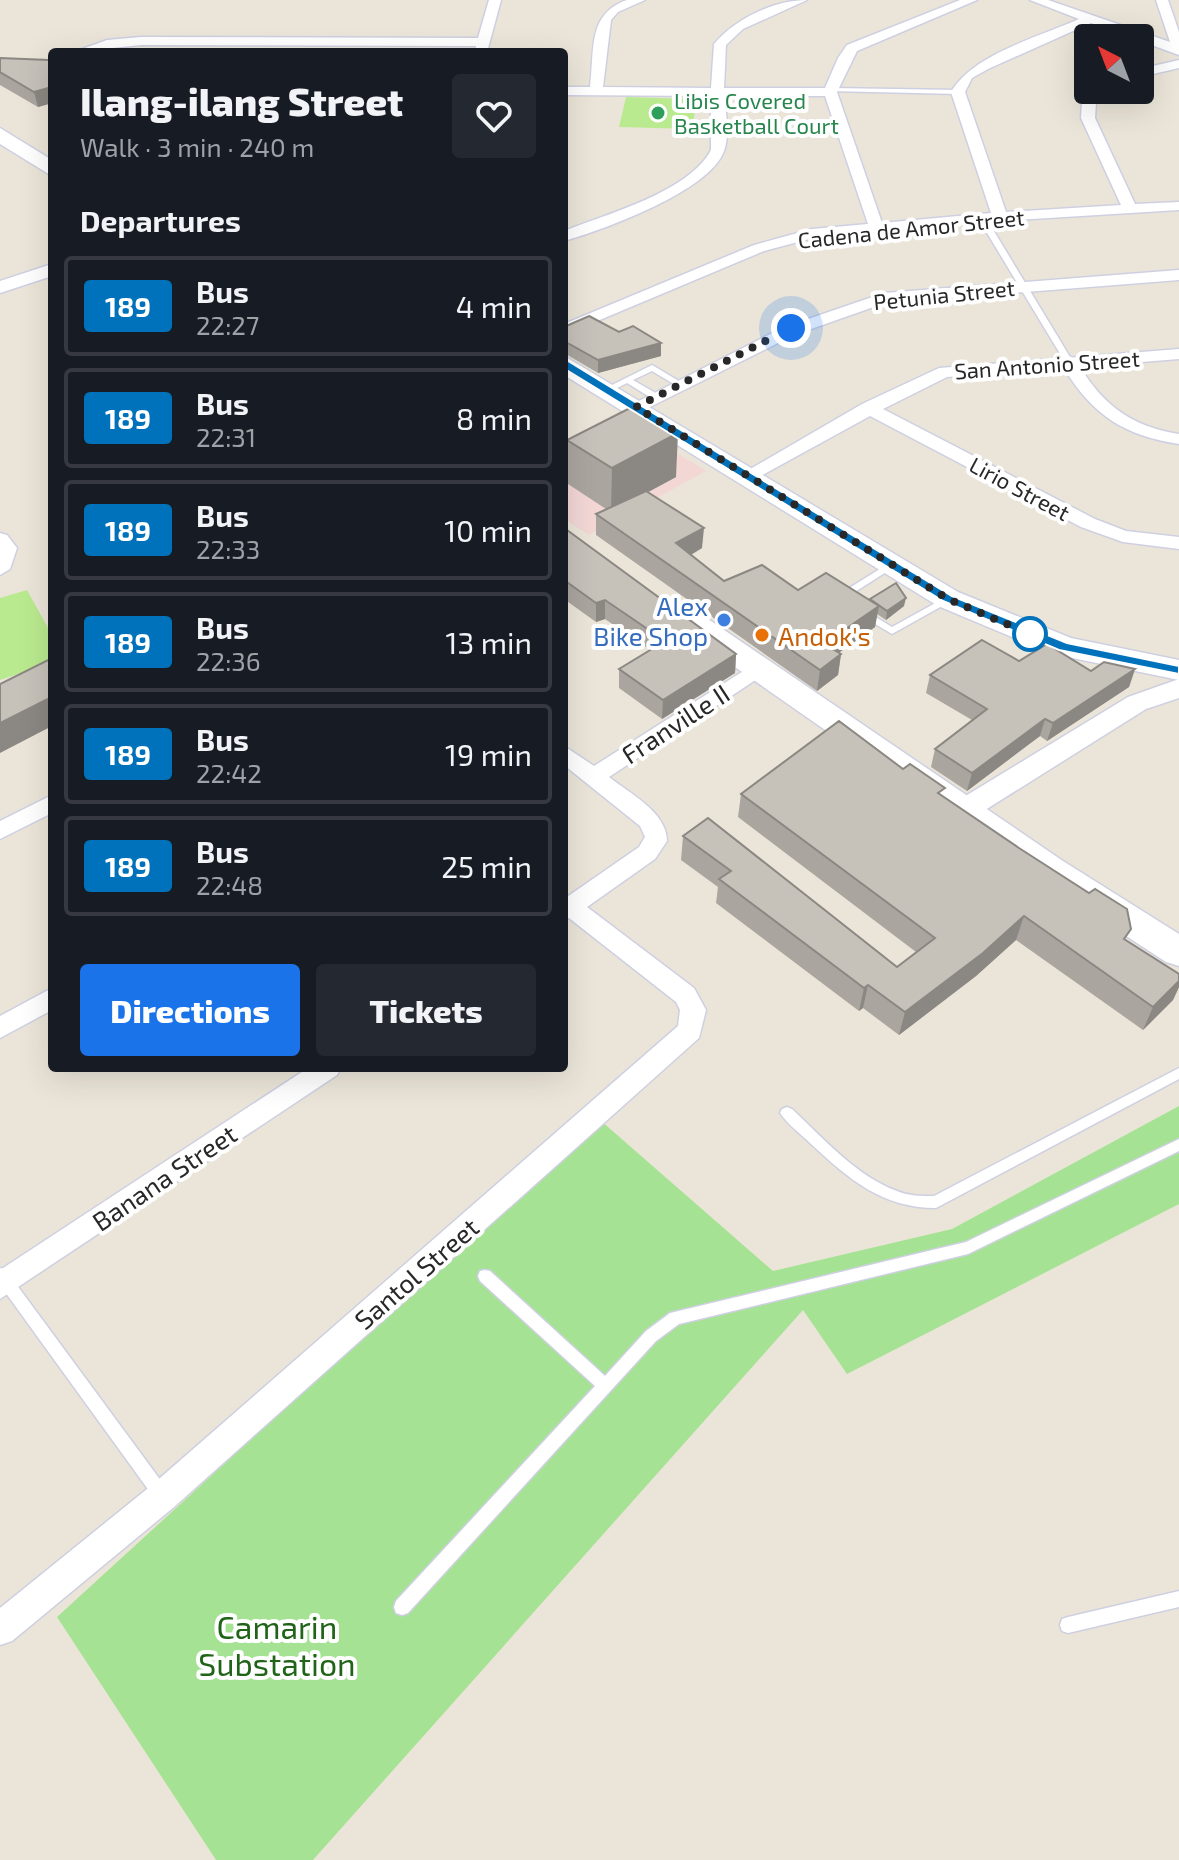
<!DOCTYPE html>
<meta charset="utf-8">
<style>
:root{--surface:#171b24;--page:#242831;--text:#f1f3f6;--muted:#9ea1a6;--line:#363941;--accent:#1a73e8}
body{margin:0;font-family:"Exo 2",sans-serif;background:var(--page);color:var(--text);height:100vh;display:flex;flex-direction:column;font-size:30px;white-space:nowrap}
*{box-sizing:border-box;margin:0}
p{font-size:26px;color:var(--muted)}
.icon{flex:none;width:44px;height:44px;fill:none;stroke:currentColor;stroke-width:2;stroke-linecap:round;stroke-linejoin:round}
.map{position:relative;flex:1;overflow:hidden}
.drawer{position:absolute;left:48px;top:48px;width:520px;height:1024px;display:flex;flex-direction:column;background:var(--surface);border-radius:8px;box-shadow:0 8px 32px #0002}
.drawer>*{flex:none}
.badge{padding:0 16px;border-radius:6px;font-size:28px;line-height:52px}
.needle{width:52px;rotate:318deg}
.controls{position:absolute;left:1074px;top:24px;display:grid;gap:16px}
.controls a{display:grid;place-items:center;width:80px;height:80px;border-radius:8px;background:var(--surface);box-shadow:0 8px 32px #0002;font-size:40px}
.you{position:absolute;width:40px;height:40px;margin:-20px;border:6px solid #fff;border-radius:50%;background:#1a73e8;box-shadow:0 0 0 12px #1a73e833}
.map>.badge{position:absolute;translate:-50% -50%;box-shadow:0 0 0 4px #fff}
h2{padding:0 32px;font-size:30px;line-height:72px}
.round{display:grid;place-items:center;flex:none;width:84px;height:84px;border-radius:8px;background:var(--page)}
.summary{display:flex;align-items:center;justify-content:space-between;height:136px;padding:0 32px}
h1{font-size:38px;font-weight:800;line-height:60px}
.button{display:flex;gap:16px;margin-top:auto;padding:16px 32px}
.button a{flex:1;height:92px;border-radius:8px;background:var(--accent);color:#fff;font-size:32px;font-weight:800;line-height:92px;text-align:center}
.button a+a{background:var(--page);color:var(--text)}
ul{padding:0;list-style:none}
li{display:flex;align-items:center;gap:24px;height:100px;margin:0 16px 12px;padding:0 16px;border:4px solid var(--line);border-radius:8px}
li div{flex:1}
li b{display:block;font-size:30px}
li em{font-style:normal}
li .badge{min-width:88px;font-weight:700;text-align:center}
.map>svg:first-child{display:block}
</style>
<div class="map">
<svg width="1179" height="1860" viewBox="0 0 1179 1860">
<rect width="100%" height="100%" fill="#ebe5d9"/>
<polygon fill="#f2d7d5" points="636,428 706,471 589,535 564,519 564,466"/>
<polygon fill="#a6e294" points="1179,1106 1179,1204 847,1374 803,1310 313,1860 216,1860 57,1617 600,1120 773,1271 952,1229"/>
<g fill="#baea8f">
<polygon points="626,97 697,99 692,129 619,127"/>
<polygon points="27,590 52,635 52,663 0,680 0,598"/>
</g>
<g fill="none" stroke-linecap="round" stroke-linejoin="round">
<g stroke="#ced0e1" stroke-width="3">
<g id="service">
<polygon points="831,88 958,90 961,92 958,94 829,91 828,90"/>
<polygon points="979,216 986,218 1073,362 1072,364 1065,362 978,218"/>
<polygon points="652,365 684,384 677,386 652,371 633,380 659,395 659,399 653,399 627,383 609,392 602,390"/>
<polygon points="891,562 896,565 894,567 844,599 838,599 838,595"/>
<polygon points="948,596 953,599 951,601 892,634 860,615 865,612 869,613 892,627"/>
<path d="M1179,1068V1079L936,1208C882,1208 849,1179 811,1144C801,1134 788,1125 780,1113L782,1109L787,1107L792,1109C823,1138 856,1176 897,1191C909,1196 921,1196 934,1196Z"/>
<polygon points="1179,1139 1179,1151 968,1254 679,1324 656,1341 408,1613 402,1615 396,1613 394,1607 396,1601 595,1386 480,1281 478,1276 480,1271 485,1270 490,1271 605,1376 646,1331 670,1313 966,1242"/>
<polygon points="0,1268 5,1269 167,1489 169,1494 167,1499 161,1502 155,1499 0,1285"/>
<polygon points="1179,1591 1179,1607 1068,1633 1062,1631 1060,1625 1062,1619 1068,1617"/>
</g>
</g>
<g stroke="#ced0e1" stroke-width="3">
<g id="minor">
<polygon points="489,0 501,0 487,52 475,52 476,46 141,45 74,52 107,40 141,37 478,38"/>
<path d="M627,0H645L618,12L611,20L603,87L711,88L714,44C735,19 774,0 807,0L743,29L726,45L724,88H825L838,58L847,45L960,0H977L857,51L837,92L882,223L991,213L951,92C973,54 1039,37 1079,19L1030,0H1048L1170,42L1156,0H1168L1179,32V55L1091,23L988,69L972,78L965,92L1006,212L1121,205L1081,118L1082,102L1095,90H1110L1096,103L1095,118L1135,204L1179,202V210L982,222L813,238L764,251L564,335V324L754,245L812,229L868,224L825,96H724C726,113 730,135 724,151C710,191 603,230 564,241V231C607,214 689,192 711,150V96L564,95V87H590C595,49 587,14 627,0Z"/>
<polygon points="1179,60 1179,68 1140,77 1140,69"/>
<polygon points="1179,270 1179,280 885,303 794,335 642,411 630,411 627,407 782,328 884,293"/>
<path d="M1179,349V359L1080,367C1104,406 1133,427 1179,434V444C1125,436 1092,415 1064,368L947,377L883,409L1095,519L1126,531L1179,537V549L1123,542L1081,527L870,416L755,479H743L740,475L862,404L939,368Z"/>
<polygon points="0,533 7,535 17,548 10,569 0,575"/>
<path d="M756,663L763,665L766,670L763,675L609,777C629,793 667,812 667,841L655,859L587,907L694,988L706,1010L699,1038L174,1507L12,1641L0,1645V1608L152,1485L678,1026L680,1010L676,1002L569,918L564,920V899L639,847L645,837L640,826L564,765V746L594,766Z"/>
<polygon points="52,795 52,813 0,839 0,821"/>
<polygon points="52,988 52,1010 0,1038 0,1016"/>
<polygon points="308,1068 341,1068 337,1075 0,1299 0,1270"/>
</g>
</g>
<g stroke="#ced0e1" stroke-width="3">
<g id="tertiary">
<polygon points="52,264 52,276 0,293 0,281"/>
<polygon points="1179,679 1179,698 1146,709 974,817 964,820 954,817 950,810 954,803 1128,697"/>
</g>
</g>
<g stroke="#ced0e1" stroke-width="3">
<g id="secondary">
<polygon points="0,128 52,160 52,176 0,144"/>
<polygon points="564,356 958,592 1071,638 1179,660 1179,680 1053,654 938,606 564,375"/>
<polygon points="697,616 708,619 1063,861 1179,934 1179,966 1166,962 1039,879 686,633 682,626 686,619"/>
</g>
</g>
<use href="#service" fill="#fff" fill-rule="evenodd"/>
<use href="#minor" fill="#fff" fill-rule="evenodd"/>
<use href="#tertiary" fill="#fff" fill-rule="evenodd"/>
<use href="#secondary" fill="#fff" fill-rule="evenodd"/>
</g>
<g fill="#aaa69f">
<polygon points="0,58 52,62 52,103 38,107 0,85"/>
<polygon points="564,327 661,356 598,373 564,353"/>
<polygon points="567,440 676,477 648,492 702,548 691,555 724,581 798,590 904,606 886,620 877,614 875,627 839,653 841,654 838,675 817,691 596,535 596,514 606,509 568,484"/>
<polygon points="564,531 736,654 735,673 662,719 619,688 619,669 650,650 605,619 596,622 564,599"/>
<polygon points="1019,661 1091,671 1135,669 1129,687 1047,741 1040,736 967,791 931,767 935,749 972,720 926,693 930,675"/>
<polygon points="903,769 943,796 1126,940 1179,974 1179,987 1173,1000 1143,1030 1016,940 976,976 899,1035 863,1008 859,1011 716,903 718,887 681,860 683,836 897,967 916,952 738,817 741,794"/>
</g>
<g fill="#8b8782">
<polygon points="52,87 52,103 38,107 34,92"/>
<polygon points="661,343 661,356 598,373 598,360"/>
<polygon points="678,433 676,477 611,512 612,468"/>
<polygon points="704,528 702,548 675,564 676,543"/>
<polygon points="906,598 904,606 886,620 887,611"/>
<polygon points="605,600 605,619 596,622 596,603"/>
<polygon points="879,606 875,627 821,665 824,644"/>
<polygon points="736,654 735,673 662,719 663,700"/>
<polygon points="841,654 838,675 817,691 820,670"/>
<polygon points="1135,669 1129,687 1047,741 1053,723"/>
<polygon points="52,697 52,726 0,753 0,723"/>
<polygon points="1045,719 1040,736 967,791 972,773"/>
<polygon points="1024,916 1016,940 976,976 899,1035 905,1012"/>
<polygon points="1179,981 1179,987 1173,1000 1143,1030 1153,1007"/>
<polygon points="868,985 863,1008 859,1011 864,988"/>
</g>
<g fill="#c6c1b9" stroke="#8b8782" stroke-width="2">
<polygon points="0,58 49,60 52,62 52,87 34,92 0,72"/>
<polygon points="589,316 619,332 633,326 661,343 598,360 564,341 564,327"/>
<polygon points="634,406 678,433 612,468 567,440"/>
<polygon points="646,491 704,528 676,543 724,581 762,565 798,590 826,573 879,606 824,644 841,654 820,670 596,514"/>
<polygon points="567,530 736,654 663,700 619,669 665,641 605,600 596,603 564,580 564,531"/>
<polygon points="896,583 906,598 887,611 870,599"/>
<polygon points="982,640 1019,661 1047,644 1091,671 1104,662 1135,669 1053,723 1045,719 972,773 935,749 987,709 930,675"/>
<polygon points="52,658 52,697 0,723 0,684"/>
<polygon points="839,721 903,769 910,764 945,788 938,793 1019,848 1089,893 1095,889 1127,909 1131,929 1124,939 1179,974 1179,981 1153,1007 1024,916 983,953 905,1012 868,985 864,988 719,879 731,871 683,836 708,818 897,967 935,938 741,794"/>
</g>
<polygon fill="#0072bc" stroke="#fff" stroke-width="2" points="560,361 568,361 952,596 1067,643 1179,666 1179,674 1059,650 943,601 560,366"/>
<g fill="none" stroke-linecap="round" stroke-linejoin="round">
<polyline stroke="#282828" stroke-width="8" stroke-dasharray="0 14.4" points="791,328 636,407 948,599 1030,634"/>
</g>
<circle fill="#2e9e5b" stroke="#fff" stroke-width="3" cx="658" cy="113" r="8"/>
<circle fill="#3f7fe0" stroke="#fff" stroke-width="3" cx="724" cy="620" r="8"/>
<circle fill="#fff" stroke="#0072bc" stroke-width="4" cx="1030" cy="634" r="16"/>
<circle fill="#e8710a" stroke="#fff" stroke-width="3" cx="762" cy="635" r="8"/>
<g text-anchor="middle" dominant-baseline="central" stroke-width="8" stroke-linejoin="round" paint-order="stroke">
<g font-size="22" fill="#27864d" stroke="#fff" text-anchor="start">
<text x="674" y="100">Libis Covered<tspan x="674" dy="25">Basketball Court</tspan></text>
</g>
<g font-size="22" fill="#282828" stroke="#fff">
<text transform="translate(911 228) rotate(-6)">Cadena de Amor Street</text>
<text transform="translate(944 294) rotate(-6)">Petunia Street</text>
<text transform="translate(1047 364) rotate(-4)">San Antonio Street</text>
<text transform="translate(1020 488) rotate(28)">Lirio Street</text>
</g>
<g font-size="26" fill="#366cbe" stroke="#fff" text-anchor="end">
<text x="708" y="605">Alex<tspan x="708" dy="30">Bike Shop</tspan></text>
</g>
<g font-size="26" fill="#c56008" stroke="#fff" text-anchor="start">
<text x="778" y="635">Andok's</text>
</g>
<g font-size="26" fill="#282828" stroke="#fff">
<text transform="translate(675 723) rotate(-33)">Franville II</text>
<text transform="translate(164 1177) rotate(-34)">Banana Street</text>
<text transform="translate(416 1273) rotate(-41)">Santol Street</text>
</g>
<g font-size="32" fill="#206418" stroke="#fff">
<text x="277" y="1626">Camarin<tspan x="277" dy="37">Substation</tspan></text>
</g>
</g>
</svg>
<div class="controls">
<a><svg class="needle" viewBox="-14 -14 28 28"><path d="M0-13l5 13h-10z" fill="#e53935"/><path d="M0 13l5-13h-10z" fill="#9ea1a6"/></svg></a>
</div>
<div class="you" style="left:791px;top:328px"></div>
<section class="drawer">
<div class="summary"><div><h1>Ilang-ilang Street</h1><p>Walk · 3 min · 240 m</p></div><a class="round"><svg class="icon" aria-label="heart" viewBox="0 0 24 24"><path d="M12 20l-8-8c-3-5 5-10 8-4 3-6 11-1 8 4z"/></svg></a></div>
<h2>Departures</h2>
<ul>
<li><span class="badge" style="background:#0072bc;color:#fff">189</span><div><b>Bus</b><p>22:27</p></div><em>4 min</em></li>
<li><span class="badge" style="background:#0072bc;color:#fff">189</span><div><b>Bus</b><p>22:31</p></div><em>8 min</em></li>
<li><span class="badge" style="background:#0072bc;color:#fff">189</span><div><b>Bus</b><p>22:33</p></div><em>10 min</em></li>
<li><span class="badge" style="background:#0072bc;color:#fff">189</span><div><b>Bus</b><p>22:36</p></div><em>13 min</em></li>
<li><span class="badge" style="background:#0072bc;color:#fff">189</span><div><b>Bus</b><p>22:42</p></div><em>19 min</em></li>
<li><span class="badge" style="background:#0072bc;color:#fff">189</span><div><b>Bus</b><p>22:48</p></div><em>25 min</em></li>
</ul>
<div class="button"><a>Directions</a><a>Tickets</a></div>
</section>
</div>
